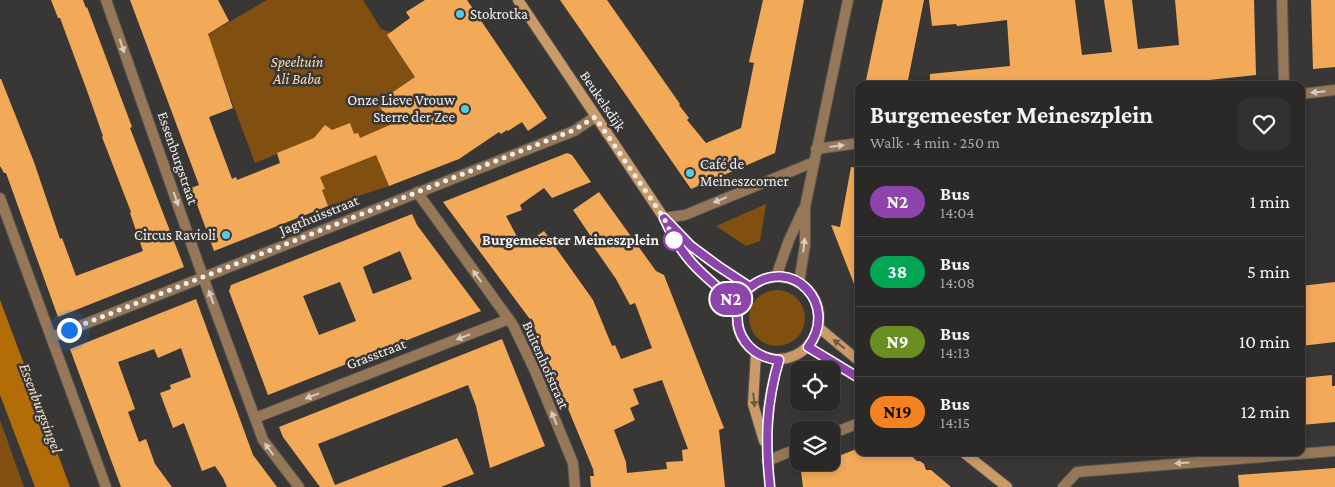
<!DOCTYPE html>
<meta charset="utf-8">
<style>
:root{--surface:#2b2928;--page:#333130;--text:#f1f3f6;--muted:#a6a6a8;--line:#474545}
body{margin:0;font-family:"Crimson Pro",serif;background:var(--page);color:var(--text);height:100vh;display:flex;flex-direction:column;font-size:19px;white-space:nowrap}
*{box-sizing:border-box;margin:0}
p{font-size:16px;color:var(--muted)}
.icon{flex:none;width:28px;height:28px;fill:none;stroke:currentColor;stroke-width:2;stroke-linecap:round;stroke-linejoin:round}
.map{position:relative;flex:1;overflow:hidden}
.drawer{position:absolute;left:855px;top:81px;width:450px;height:375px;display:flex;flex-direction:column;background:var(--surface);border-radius:10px;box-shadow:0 2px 8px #0003,0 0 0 1px var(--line)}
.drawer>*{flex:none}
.badge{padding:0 10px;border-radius:16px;font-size:18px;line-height:32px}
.tools{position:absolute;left:790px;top:361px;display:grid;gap:10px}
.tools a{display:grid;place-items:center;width:50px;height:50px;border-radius:10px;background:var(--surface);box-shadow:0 2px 8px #0003,0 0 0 1px var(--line);font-size:25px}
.you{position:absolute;width:25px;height:25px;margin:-12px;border:4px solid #fff;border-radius:50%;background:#1a73e8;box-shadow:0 0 0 8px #1a73e833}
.map>.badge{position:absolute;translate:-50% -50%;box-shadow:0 0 0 2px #fff}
.round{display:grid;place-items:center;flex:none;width:52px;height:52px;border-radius:10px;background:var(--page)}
.overview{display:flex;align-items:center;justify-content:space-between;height:85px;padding:0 15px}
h1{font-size:24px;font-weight:700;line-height:38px}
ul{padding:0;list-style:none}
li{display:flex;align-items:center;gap:15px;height:70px;padding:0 15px;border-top:1px solid var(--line)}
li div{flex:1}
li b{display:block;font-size:19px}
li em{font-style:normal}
li .badge{min-width:55px;font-weight:700;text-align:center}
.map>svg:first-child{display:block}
</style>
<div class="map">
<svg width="1335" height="487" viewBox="0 0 1335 487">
<rect width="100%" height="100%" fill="#393735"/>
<g fill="#815010">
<polygon points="267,0 363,0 381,29 454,51 402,127 368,135 389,186 328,206 322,190 325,189 306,142 255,163 207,35"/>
<polygon points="766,204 760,241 746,246 716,226"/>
<circle cx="777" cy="318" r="28"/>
<polygon points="0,420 24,487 0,487"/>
</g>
<polygon fill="#b26d09" points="0,300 60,460 70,487 35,487 0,395"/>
<g fill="#f3aa58" fill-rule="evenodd">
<polygon points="51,0 83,0 86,8 87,7 132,127 130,128 184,267 58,317 6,173 4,173 0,166 0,79 1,79 34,162 60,239 62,238 76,276 143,251 130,213 131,212 102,137 103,136 86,88 60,18 58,18"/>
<polygon points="130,0 218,0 229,21 208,34 233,108 209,117 232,179 236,177 237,180 280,163 277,153 314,138 325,125 332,130 350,123 354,134 358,133 360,138 392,124 377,103 415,77 387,35 410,18 406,12 425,0 467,0 547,118 528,131 522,122 508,131 507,130 501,134 499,132 459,159 389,186 376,155 320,177 325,189 322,190 328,206 214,251 191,188 199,185"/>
<polygon points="560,0 607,0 680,104 679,105 689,118 687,120 706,143 741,128 754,63 749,62 763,0 804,0 775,153 691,189"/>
<polygon points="883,0 924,0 907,85 865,85"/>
<polygon points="929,0 1075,0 1082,55 1112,52 1104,0 1132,0 1138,49 1179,45 1175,0 1254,0 1256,75 1162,85 930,85 930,74 1010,66 1007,20 957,26 956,24 932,26"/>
<polygon points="1311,0 1335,0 1335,67 1313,69"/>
<path d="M567,153L572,155L591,182L552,198L544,188L520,205L522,210L506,216L522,246L544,231L593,300L612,346L615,345L621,359L652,348L635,303L630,305L616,279L591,243L594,241L573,210L599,192L656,271L664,275L724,428L719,430L725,487H591L590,476H594L593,469L532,322L443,202ZM662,380L688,449L682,450L683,461L666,462L667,469L627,473L626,462L614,430L635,420L630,408L639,404L633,389Z"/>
<polygon points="851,167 859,168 858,294 831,225 840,227"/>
<path d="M412,214L417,225L481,311L268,395L229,291L231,285ZM400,251L412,279L373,294L363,267ZM340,282L356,321L319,335L303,296Z"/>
<polygon points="1335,282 1335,342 1301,346 1301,286"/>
<polygon points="196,299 253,455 277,487 227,487 223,478 215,466 202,471 184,423 173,428 160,393 171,389 170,385 191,377 181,348 158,358 154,349 118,362 135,409 128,412 139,442 146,439 155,464 172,487 121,487 70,349"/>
<polygon points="502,339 545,446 490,468 476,406 468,385 318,444 335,485 457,438 474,474 441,487 320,487 283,437 279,427"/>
<polygon points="1332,375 1332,386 1335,386 1335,422 1301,425 1301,378"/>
<polygon points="859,448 859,452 907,452 917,461 920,461 924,464 926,470 931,470 951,487 803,487 801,471 821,462 831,462 831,459"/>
<polygon points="1335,468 1335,487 1239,487 1238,475"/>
</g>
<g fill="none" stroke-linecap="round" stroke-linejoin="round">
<g stroke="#565553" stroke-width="12">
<g id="street">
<polyline points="106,0 203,277 263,440 299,487"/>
<polyline points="1282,0 1284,85"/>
<polyline points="1301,94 1335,90"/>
<polyline points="816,149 859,143"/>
<polyline points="417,192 513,325 535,371 573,463 575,487"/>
<polyline points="0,198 106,487"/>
<polyline points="664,218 685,215 814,162"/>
<polyline points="776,277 789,240 803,210"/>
<polyline points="799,283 805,245 805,207 848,0"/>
<polyline points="52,337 574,131 595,117"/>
<polyline points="255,418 509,319"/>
<polyline points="831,434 859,423"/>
<polyline points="767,461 799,448"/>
<polyline points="1063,487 1077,472 1335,451"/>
</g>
</g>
<g stroke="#565553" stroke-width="12">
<g id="secondary">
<polyline points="518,0 664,218 691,246 718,266 750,287"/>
<path d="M668,225C683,260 710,281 739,305"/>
<circle cx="778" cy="318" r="41"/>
<polyline points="818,327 859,361"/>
<polyline points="808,347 859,378"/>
<polyline points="756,353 753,404 764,441"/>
<polyline points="963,452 1007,487"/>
<path d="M770,487C765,441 765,404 779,360"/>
</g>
</g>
<use href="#street" stroke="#967758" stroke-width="10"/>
<use href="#secondary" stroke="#ca9a68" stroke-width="10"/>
</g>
<defs><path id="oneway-solid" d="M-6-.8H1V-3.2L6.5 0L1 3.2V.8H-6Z" transform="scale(1.25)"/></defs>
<g fill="#d6ccc1">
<use href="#oneway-solid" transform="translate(122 46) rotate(71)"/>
<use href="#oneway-solid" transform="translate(1318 92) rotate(174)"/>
<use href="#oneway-solid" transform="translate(837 146) rotate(-7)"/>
<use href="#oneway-solid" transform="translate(176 199) rotate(71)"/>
<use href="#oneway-solid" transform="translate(720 200) rotate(158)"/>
<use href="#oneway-solid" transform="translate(804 245) rotate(-84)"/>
<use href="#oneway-solid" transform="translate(477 276) rotate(-126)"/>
<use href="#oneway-solid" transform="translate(211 297) rotate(-110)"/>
<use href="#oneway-solid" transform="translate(463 337) rotate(159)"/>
<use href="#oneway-solid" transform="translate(312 396) rotate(159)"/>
<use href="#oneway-solid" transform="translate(554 418) rotate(-112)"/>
<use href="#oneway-solid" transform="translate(269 449) rotate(-126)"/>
<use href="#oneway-solid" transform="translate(1182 463) rotate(176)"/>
</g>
<g fill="#6c5a47">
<use href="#oneway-solid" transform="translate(839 344) rotate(-142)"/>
<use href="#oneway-solid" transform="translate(754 400) rotate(84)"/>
</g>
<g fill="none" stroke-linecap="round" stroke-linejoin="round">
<g stroke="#fff" stroke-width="11">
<path id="line" d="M770,487C765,441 766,404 779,360C750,357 732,334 739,305C703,275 683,261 664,218L691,246L718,266L750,287C792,254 840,305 808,347L859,378"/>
</g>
<use href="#line" stroke="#8e44ad" stroke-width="8"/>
<polyline stroke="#f1f0ee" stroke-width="5" stroke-dasharray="0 9" points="69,330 574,130 595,117 664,218 674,240"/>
</g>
<g fill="#59c8e4" stroke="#393735" stroke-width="2">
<circle cx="460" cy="14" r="5"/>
<circle cx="465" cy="109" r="5"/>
<circle cx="690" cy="173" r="5"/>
<circle cx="226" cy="235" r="5"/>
</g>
<circle fill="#fff" stroke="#8e44ad" stroke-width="2.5" cx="674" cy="240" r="10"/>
<g text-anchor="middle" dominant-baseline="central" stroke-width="5" stroke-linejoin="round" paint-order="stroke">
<g font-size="15" fill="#f1f0ee" stroke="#393735" text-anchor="start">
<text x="470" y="14">Stokrotka</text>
<text x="455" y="100" text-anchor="end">Onze Lieve Vrouw<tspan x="455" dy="17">Sterre der Zee</tspan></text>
<text x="700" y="164">Café de<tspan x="700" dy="17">Meineszcorner</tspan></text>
<text x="216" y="235" text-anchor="end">Circus Ravioli</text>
</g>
<g font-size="15" font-style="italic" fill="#fdd8b3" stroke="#393735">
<text x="297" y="62">Speeltuin<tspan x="297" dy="17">Ali Baba</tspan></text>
</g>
<g font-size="15" fill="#f1f0ee" stroke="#393735">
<text transform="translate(603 101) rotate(56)">Beukelsdijk</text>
<text transform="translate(178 158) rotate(71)">Essenburgstraat</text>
<text transform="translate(319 215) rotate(-22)">Jagthuisstraat</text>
<text transform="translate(376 354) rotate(-21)">Grasstraat</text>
<text transform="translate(546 365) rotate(66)">Buitenhofstraat</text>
</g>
<g font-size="15" font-weight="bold" fill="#f1f0ee" stroke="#393735" text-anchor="end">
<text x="659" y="240">Burgemeester Meineszplein</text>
</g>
<g font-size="16" font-style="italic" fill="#f3e1ce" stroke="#393735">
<text transform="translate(41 408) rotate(69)">Essenburgsingel</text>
</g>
</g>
</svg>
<div class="tools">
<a><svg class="icon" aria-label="locate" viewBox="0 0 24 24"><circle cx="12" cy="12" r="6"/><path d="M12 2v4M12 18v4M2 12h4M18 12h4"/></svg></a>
<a><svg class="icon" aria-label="layers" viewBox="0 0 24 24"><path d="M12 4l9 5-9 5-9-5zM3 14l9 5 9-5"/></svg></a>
</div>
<div class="you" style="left:69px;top:330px"></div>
<b class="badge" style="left:731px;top:299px;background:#8e44ad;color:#fff">N2</b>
<section class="drawer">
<div class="overview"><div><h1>Burgemeester Meineszplein</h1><p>Walk · 4 min · 250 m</p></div><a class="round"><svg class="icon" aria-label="heart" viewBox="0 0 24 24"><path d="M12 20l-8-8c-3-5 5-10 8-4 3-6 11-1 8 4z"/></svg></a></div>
<ul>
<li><span class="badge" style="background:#8e44ad;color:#fff">N2</span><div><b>Bus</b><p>14:04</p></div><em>1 min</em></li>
<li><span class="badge" style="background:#00a651;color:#fff">38</span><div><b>Bus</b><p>14:08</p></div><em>5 min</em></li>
<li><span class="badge" style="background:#6b8e23;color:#fff">N9</span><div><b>Bus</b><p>14:13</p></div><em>10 min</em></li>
<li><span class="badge" style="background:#f58220;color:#111">N19</span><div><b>Bus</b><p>14:15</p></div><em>12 min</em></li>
</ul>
</section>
</div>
